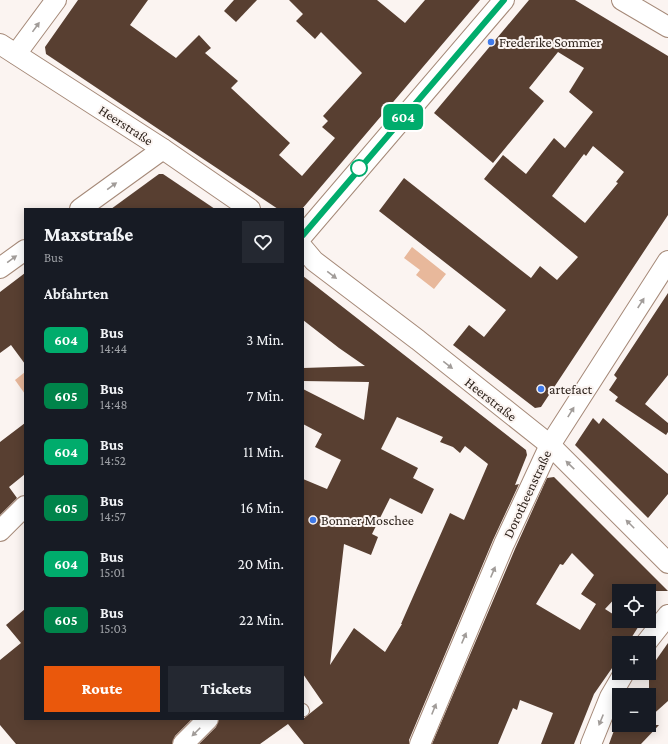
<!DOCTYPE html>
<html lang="de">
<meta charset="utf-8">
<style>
:root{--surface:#171b24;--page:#242831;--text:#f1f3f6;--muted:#9ea1a6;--accent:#ea580c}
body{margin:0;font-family:"Crimson Pro",serif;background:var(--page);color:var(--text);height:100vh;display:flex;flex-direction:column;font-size:15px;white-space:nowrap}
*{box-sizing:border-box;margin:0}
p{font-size:13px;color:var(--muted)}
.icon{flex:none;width:22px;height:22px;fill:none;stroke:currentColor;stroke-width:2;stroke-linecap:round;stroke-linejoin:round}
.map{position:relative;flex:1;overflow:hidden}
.sheet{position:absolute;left:24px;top:208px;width:280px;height:512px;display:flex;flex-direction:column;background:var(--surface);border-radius:0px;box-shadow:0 2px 10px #0003}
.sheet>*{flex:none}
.badge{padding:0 8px;border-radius:6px;font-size:14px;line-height:26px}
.tools{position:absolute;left:612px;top:584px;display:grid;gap:8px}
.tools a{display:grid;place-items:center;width:44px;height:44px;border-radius:0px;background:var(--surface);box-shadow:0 2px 10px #0003;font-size:20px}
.map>.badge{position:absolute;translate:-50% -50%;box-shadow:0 0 0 2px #fff}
h2{padding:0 20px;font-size:15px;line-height:36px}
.round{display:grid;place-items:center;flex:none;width:42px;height:42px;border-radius:0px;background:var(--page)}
.headline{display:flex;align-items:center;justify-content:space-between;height:68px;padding:0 20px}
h1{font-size:19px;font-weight:800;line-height:30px}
.primary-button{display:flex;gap:8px;margin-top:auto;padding:8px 20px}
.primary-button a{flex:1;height:46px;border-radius:0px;background:var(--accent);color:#fff;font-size:16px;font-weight:800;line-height:46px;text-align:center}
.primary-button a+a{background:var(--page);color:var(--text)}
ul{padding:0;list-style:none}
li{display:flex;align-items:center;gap:12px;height:56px;padding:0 20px}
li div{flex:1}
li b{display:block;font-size:15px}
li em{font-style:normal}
li .badge{min-width:44px;font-weight:700;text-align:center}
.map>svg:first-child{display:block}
</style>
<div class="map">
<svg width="668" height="744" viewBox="0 0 668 744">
<rect width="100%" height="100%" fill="#fbf4f1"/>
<g fill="#e8b89b">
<polygon points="412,247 446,274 434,289 416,275 420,270 404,258"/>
<polygon points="25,372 25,394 15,380"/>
</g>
<g fill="#583f31" fill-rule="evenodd">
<polygon points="78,0 148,0 130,25 176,58 199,35 211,48 205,53 238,81 231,88 290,143 279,155 302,176 335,138 322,127 328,121 323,116 362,73 321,32 315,39 296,21 303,14 289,0 377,0 405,23 425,0 480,0 302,209 278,209 46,54 45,47"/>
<polygon points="234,0 257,0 236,22 224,11"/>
<path d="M529,0H575L668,56V215L541,407L535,408L453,345L469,325L484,337L506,310L379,211L404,178L531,278L540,266L557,280L578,257L484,179L503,155L526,174L554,138L565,148L593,112L569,92L584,68L558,52L529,88L544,101L493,163L434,113ZM593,146L624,172L616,182L618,183L585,223L552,196L584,154L586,156Z"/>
<polygon points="159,174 163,174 215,209 111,209"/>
<polygon points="25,273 25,364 11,345 0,353 0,292"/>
<path d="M303,276L526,450L527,455L515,485L519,484L493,540L409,740V744H304L288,724L260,744H199L216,727L219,719H303L323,703L303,674V479L327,489L341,460L315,447L322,434L303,424V389L364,420L369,382L303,381V368L365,366L339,348L303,320ZM397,417L443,437L440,442L453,447L460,453L465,446L488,464L464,520L450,513L401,624H402L385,652L354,628L330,665L344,544L371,555L378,537L372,534L390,498L422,514L434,489L413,478L418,468L381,449Z"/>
<polygon points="668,293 668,375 645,404 668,423 668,432 666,435 615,401 618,397 609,390 617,378 614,375"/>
<polygon points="593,418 599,424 603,418 668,474 668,494 648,518 575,445"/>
<polygon points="25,423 25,474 9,487 17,498 0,515 0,442"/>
<path d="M554,477L668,591H619V594L605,609L619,618V621H642L628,643H619V658L594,694L574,744H541L553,713L520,700L517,710L513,708L498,744H432L515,549L547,478ZM572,553L594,575L581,594L596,604L580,630L536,604L560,564L563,565Z"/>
<polygon points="25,609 25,719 192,719 175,736 172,744 16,744 0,725 0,660 21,643 6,625"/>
<polygon points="668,643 668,701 649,718 649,670"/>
<polygon points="616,725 659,725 641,744 609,744"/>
</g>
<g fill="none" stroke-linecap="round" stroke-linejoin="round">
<g stroke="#a58978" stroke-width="12">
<polyline id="lane" points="303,709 304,711"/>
</g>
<g stroke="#a58978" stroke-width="22">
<g id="street">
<polyline points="622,0 668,27"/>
<polyline points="0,44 163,149 250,209"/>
<polyline points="16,54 56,0"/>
<polyline points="80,209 163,149"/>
<polyline points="303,235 504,0"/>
<polyline points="303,248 314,261 418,340 550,445 668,563"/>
<polyline points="0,268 25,250"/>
<polyline points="0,531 25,506"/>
<polyline points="646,643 668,615"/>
<polyline points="183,744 208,719"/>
<polyline points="420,744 504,544 550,445 668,261"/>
<polyline points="591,744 610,697 624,673"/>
</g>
</g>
<use href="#lane" stroke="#fff" stroke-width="10"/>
<use href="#street" stroke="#fff" stroke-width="20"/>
</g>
<defs><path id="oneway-solid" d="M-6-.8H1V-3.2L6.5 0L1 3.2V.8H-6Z"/></defs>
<g fill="#a19c99">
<use href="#oneway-solid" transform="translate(36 27) rotate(-54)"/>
<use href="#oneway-solid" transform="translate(112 186) rotate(-36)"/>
<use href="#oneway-solid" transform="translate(12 259) rotate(-36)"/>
<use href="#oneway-solid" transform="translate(332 275) rotate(37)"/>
<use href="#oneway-solid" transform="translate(641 303) rotate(-57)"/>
<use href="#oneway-solid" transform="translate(448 365) rotate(38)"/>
<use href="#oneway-solid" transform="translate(571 412) rotate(-58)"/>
<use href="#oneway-solid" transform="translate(570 465) rotate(-136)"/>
<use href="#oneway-solid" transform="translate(630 524) rotate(-135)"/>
<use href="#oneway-solid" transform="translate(493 572) rotate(-67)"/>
<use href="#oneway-solid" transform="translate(464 638) rotate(-67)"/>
<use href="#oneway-solid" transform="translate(434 709) rotate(-68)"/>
<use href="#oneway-solid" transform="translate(601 720) rotate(112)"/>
<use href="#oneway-solid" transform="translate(196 732) rotate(135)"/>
</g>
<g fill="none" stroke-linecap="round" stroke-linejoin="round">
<g stroke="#fff" stroke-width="9">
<polyline id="line" points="303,235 504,0"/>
</g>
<use href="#line" stroke="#00ac6c" stroke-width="6"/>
</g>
<g fill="#407ae9" stroke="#fbf4f1" stroke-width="1.5">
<circle cx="491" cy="42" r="4"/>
<circle cx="541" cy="389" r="4"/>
<circle cx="313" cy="520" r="4"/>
</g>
<circle fill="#fff" stroke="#00ac6c" stroke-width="2" cx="359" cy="168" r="8"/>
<g text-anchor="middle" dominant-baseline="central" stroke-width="4" stroke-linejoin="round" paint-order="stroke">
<g font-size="14" fill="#2e231c" stroke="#fbf4f1" text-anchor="start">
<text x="499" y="42">Frederike Sommer</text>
<text x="549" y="389">artefact</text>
<text x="321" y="520">Bonner Moschee</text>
</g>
<g font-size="14" fill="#2e231c" stroke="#fbf4f1">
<text transform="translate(126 125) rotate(33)">Heerstraße</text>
<text transform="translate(491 399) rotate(38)">Heerstraße</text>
<text transform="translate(527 494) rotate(-65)">Dorotheenstraße</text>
</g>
</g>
</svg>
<div class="tools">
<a><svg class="icon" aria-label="locate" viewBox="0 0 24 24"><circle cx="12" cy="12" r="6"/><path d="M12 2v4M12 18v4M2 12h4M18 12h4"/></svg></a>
<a>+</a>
<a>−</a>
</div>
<b class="badge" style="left:403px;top:117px;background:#00ac6c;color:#fff">604</b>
<section class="sheet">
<div class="headline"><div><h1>Maxstraße</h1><p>Bus</p></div><a class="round"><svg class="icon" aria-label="heart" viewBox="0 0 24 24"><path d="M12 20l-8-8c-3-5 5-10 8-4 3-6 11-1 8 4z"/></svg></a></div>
<h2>Abfahrten</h2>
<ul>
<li><span class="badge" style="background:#00ac6c;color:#fff">604</span><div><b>Bus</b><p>14:44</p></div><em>3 Min.</em></li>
<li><span class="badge" style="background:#00844a;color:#fff">605</span><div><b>Bus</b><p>14:48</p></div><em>7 Min.</em></li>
<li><span class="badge" style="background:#00ac6c;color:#fff">604</span><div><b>Bus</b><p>14:52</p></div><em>11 Min.</em></li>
<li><span class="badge" style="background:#00844a;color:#fff">605</span><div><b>Bus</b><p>14:57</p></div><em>16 Min.</em></li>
<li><span class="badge" style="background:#00ac6c;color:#fff">604</span><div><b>Bus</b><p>15:01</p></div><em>20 Min.</em></li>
<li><span class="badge" style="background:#00844a;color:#fff">605</span><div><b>Bus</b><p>15:03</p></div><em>22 Min.</em></li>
</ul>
<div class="primary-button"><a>Route</a><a>Tickets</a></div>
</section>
</div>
